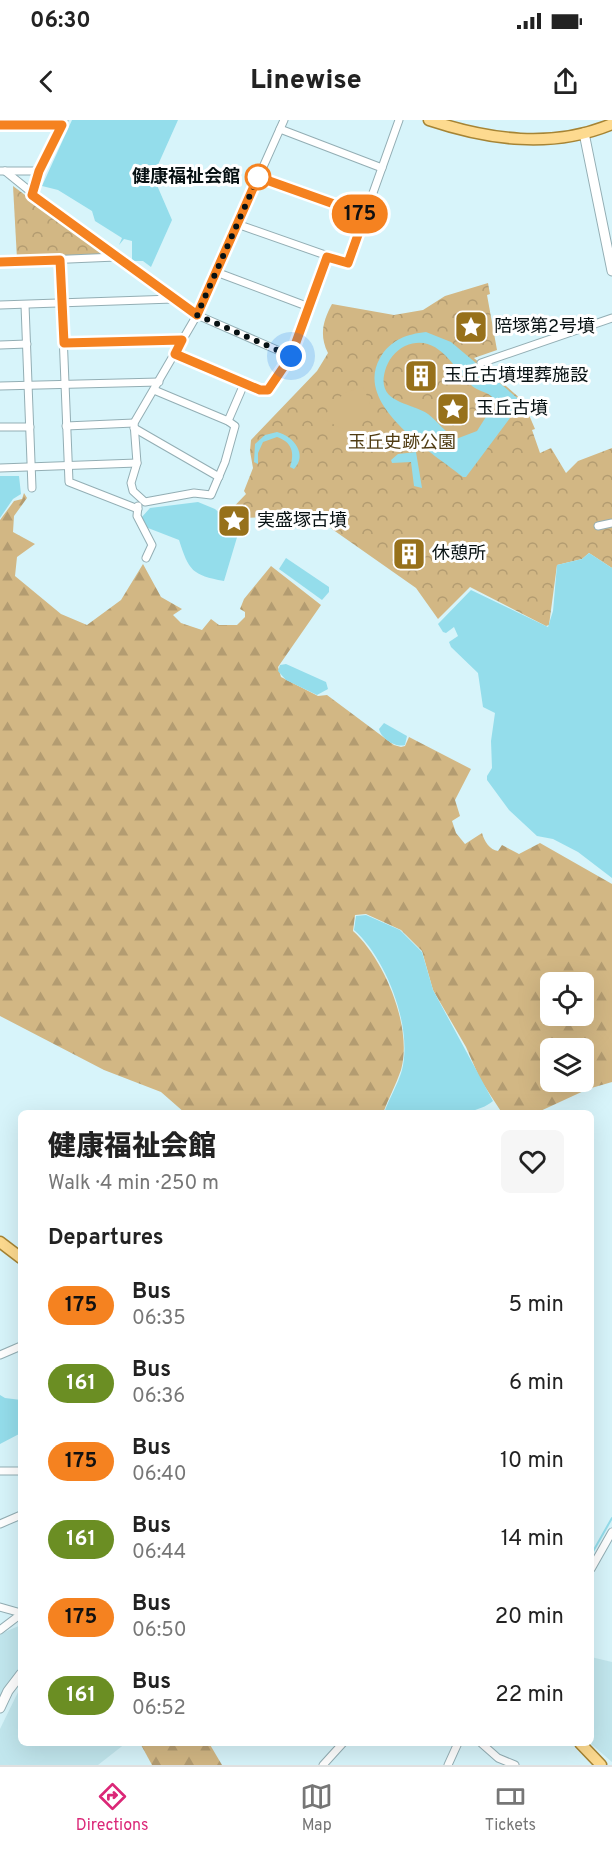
<!DOCTYPE html>
<meta charset="utf-8">
<style>
:root{--surface:#fff;--page:#f6f6f6;--text:#222;--muted:#767676;--line:#e0e0e0;--accent:#db2777}
body{margin:0;font-family:Overpass,"Noto Sans JP",sans-serif;background:var(--page);color:var(--text);height:100vh;display:flex;flex-direction:column;font-size:22px;white-space:nowrap}
*{box-sizing:border-box;margin:0}
p{font-size:20px;color:var(--muted)}
.icon{flex:none;width:33px;height:33px;fill:none;stroke:currentColor;stroke-width:2;stroke-linecap:round;stroke-linejoin:round}
.map{position:relative;flex:1;overflow:hidden}
.details{position:absolute;left:18px;top:990px;width:576px;height:636px;display:flex;flex-direction:column;background:var(--surface);border-radius:9px;box-shadow:0 6px 24px #0002}
.details>*{flex:none}
.badge{padding:0 12px;border-radius:20px;font-size:21px;line-height:39px}
.tools{position:absolute;left:540px;top:852px;display:grid;gap:12px}
.tools a{display:grid;place-items:center;width:54px;height:54px;border-radius:9px;background:var(--surface);box-shadow:0 6px 24px #0002;font-size:30px}
.you{position:absolute;width:30px;height:30px;margin:-15px;border:4px solid #fff;border-radius:50%;background:#1a73e8;box-shadow:0 0 0 9px #1a73e833}
.map>.badge{position:absolute;translate:-50% -50%;box-shadow:0 0 0 3px #fff}
h2{padding:0 30px;font-size:22px;line-height:54px}
.round{display:grid;place-items:center;flex:none;width:63px;height:63px;border-radius:9px;background:var(--page)}
.overview{display:flex;align-items:center;justify-content:space-between;height:102px;padding:0 30px}
h1{font-size:28px;font-weight:800;line-height:45px}
ul{padding:0;list-style:none}
li{display:flex;align-items:center;gap:18px;height:78px;padding:0 30px}
li div{flex:1}
li b{display:block;font-size:22px}
li em{font-style:normal}
li .badge{min-width:66px;font-weight:700;text-align:center}
.status{display:flex;justify-content:space-between;align-items:center;height:42px;padding:0 30px;background:var(--surface);direction:ltr}
.status svg{height:16px;fill:currentColor}
header{display:flex;justify-content:space-between;align-items:center;height:78px;padding:0 30px;background:var(--surface);font-size:27px;font-weight:800}
.menu{display:flex;justify-content:space-around;align-items:center;height:84px;border-top:2px solid var(--line);background:var(--surface);font-size:16px;color:var(--muted)}
.menu a{display:grid;justify-items:center;gap:3px}
.menu .selected{color:var(--accent)}
.map>svg:first-child{display:block}
</style>
<div class="status"><b>06:30</b><svg viewBox="0 0 49 12"><path d="M0 12V9h3v3zM5 12V6h3v6zM10 12V3h3v9zM15 12V0h3v12zM26 1h20v11H26zM47 4h2v5h-2z"/></svg></div>
<header><svg class="icon" aria-label="back" viewBox="0 0 24 24"><path d="M15 5l-7 7 7 7"/></svg>Linewise<svg class="icon" aria-label="share" viewBox="0 0 24 24"><path d="M12 15V3M7 8l5-5 5 5M5 13v7h14v-7"/></svg></header>
<div class="map">
<svg width="612" height="1645" viewBox="0 0 612 1645">
<defs>
<pattern id="forest-firs" width="22" height="20" patternUnits="userSpaceOnUse" patternTransform="scale(1.5)"><rect width="22" height="20" fill="#d2b784"/><path d="M5 1l3.5 6h-7zM16 11l3.5 6h-7z" fill="#b39c71"/></pattern>
<pattern id="park-crowns" width="20" height="18" patternUnits="userSpaceOnUse" patternTransform="scale(1.5)"><rect width="20" height="18" fill="#d2b784"/><path d="M2 6a3 3 0 1 1 6 0M12 15a3 3 0 1 1 6 0" fill="none" stroke="#b39c71"/></pattern>
</defs>
<rect width="100%" height="100%" fill="#d7f4fa"/>
<g fill="#c1e6ed">
<polygon points="21,1505 21,1548 0,1576 0,1514"/>
<polygon points="591,1537 612,1542 612,1642 590,1623"/>
<polygon points="21,1566 21,1623 126,1623 98,1645 0,1645 0,1609"/>
</g>
<g fill="url(#forest-firs)" fill-rule="evenodd">
<path d="M24,373L27,378L14,396L13,412L35,424L17,437L15,456L61,494L87,505L121,480L143,444L161,477L182,489L173,495L181,503L202,510L211,499L219,505H237L245,497V492L240,489L244,479L271,446L321,485L278,547L281,557L318,576L327,575L394,625L401,627L405,626L409,617L471,649L455,680L460,696L452,701L456,713L465,724L482,713C484,721 490,730 498,731L502,725L519,734L540,723L612,764V962L588,969L536,993H502L480,959L466,927L433,870L422,831L401,810L366,794L355,795L353,811C384,839 413,907 401,950C396,965 388,979 383,993H185L161,972L104,950L0,896V400L14,381L22,379ZM550,862H584V896H550ZM550,928H584V962H550Z"/>
<polygon points="140,1623 209,1623 222,1645 152,1645"/>
</g>
<g fill="url(#park-crowns)">
<polygon points="13,66 100,131 100,136 17,139"/>
<path d="M488,163L490,174L487,175L497,230L474,238L523,281L535,309L532,310L540,333L551,328L566,353L578,341L612,328V448L589,433L582,439L557,445L549,505L546,506L470,467L438,499L416,468L312,395L243,398L228,415L225,413L221,400L246,374L244,371L253,348L250,331L251,320L317,251L328,233C319,215 323,201 332,184L394,195L423,190L445,176Z"/>
</g>
<polygon fill="#d2b784" points="363,267 370,283 344,310 322,298 344,273"/>
<g fill="#94ddeb">
<polygon points="72,0 178,0 153,56 172,100 151,147 143,141 132,141 132,121 124,119 119,125 122,118 95,101 92,91 58,70 42,66"/>
<path d="M426,212L451,222L522,282L515,295C502,295 500,283 491,276C485,271 477,271 471,265C453,248 438,212 405,226C395,231 388,240 385,251C376,284 411,282 428,294C438,302 445,312 456,319L477,311L489,292L500,291L510,298L466,357H463C432,332 353,285 380,238C390,220 407,214 426,212Z"/>
<path d="M277,312C294,316 308,335 294,349L290,347C295,333 292,322 277,317L263,322L258,333V344L254,342L255,324L265,315Z"/>
<polygon points="416,332 422,368 414,366 411,342 392,343 391,340 398,334"/>
<polygon points="0,356 19,356 21,374 13,379 0,398"/>
<path d="M198,382L215,389L224,397L221,400L224,413L228,415L241,404L224,461C192,455 189,451 179,420L148,408L141,398L150,388Z"/>
<polygon points="589,433 612,448 612,758 578,732 553,719 537,716 509,690 487,660 487,656 492,648 491,621 495,593 483,587 478,553 451,527 449,522 458,516 454,507 446,513 443,512 438,504 471,470 548,507 553,491 557,445 582,439"/>
<polygon points="286,438 329,467 329,472 322,480 279,449"/>
<polygon points="286,544 326,562 328,569 317,575 286,560 278,551 280,545"/>
<path d="M384,603L407,616L405,625C395,628 381,618 379,609Z"/>
<path d="M366,795L400,810L422,832L433,870L493,981C469,1001 414,993 384,993C389,979 398,964 402,950C413,907 386,838 354,810L356,796Z"/>
<polygon points="0,1275 5,1278 21,1280 21,1313 0,1324"/>
</g>
<g fill="none" stroke-linecap="round" stroke-linejoin="round">
<polyline stroke="#94ddeb" stroke-width="2" points="591,1435 612,1398"/>
<g stroke="#93aeb4" stroke-width="9">
<g id="minor">
<polyline points="0,5 62,5"/>
<polyline points="280,9 382,48"/>
<polyline points="0,51 39,51"/>
<polyline points="5,51 68,102 197,195 291,236 327,137"/>
<polyline points="258,57 365,95"/>
<polyline points="32,75 39,51 64,0"/>
<polyline points="237,104 348,143 399,0"/>
<polyline points="60,140 69,362 138,389"/>
<polyline points="0,142 116,137"/>
<polyline points="216,152 309,187"/>
<polyline points="0,185 173,179"/>
<polyline points="25,185 32,368"/>
<polyline points="64,223 182,220"/>
<polyline points="0,225 27,224"/>
<polyline points="175,234 260,270 268,270 291,236"/>
<polyline points="481,243 612,198"/>
<polyline points="244,264 228,301 235,306 225,342 211,375 194,373 145,382 133,371 131,363 137,343 134,303 197,195 284,0"/>
<polyline points="0,266 159,262"/>
<polyline points="154,270 228,301"/>
<polyline points="66,306 134,303"/>
<polyline points="0,307 30,307"/>
<polyline points="134,308 219,357"/>
<polyline points="0,348 137,343"/>
<polyline points="138,386 137,396 152,425 146,438"/>
<polyline points="598,406 612,403"/>
<polyline points="0,1235 21,1226"/>
<polyline points="0,1351 21,1351"/>
<polyline points="0,1404 21,1395"/>
<polyline points="591,1449 612,1412"/>
<polyline points="0,1487 21,1493"/>
<polyline points="0,1510 21,1494"/>
<polyline points="481,1623 498,1638 515,1645"/>
<polyline points="323,1645 343,1623"/>
<polyline points="448,1645 458,1623"/>
</g>
</g>
<g stroke="#93aeb4" stroke-width="11">
<g id="tertiary">
<polyline points="584,13 612,151"/>
<polyline points="0,1588 8,1571 21,1554"/>
</g>
</g>
<g stroke="#a68434" stroke-width="13">
<g id="primary">
<path d="M429,0C489,20 552,29 612,4"/>
<polyline points="0,1122 21,1138"/>
<polyline points="580,1623 601,1645"/>
</g>
</g>
<use href="#minor" stroke="#fff" stroke-width="7"/>
<use href="#tertiary" stroke="#fff" stroke-width="9"/>
<use href="#primary" stroke="#fdda8f" stroke-width="10"/>
</g>
<g fill="none" stroke-linecap="round" stroke-linejoin="round">
<g stroke="#fff" stroke-width="14">
<polyline id="line" points="0,5 62,5 39,51 32,75 197,195 258,57 365,95 348,143 327,137 291,236 268,270 260,270 175,234 182,220 64,223 60,140 0,142"/>
</g>
<use href="#line" stroke="#f58220" stroke-width="9"/>
<polyline stroke="#071113" stroke-width="6" stroke-dasharray="0 10.8" points="258,57 197,195 291,236"/>
</g>
<defs>
<g id="sight-square" transform="scale(1.725)"><rect x="-9" y="-9" width="18" height="18" rx="4" fill="#97711b" stroke="#fff"/><path d="M0-6L1.8-2.2L6-1.7L2.9 1.2L3.7 5.4L0 3.3L-3.7 5.4L-2.9 1.2L-6-1.7L-1.8-2.2Z" fill="#fff"/></g>
<g id="building-square" transform="scale(1.725)"><rect x="-9" y="-9" width="18" height="18" rx="4" fill="#97711b" stroke="#fff"/><path d="M-4-6H4V6H1V3H-1V6H-4ZM-2.5-4.3h1.7v1.8h-1.7ZM.8-4.3h1.7v1.8H.8ZM-2.5-1h1.7V.8h-1.7ZM.8-1h1.7V.8H.8Z" fill="#fff"/></g>
</defs>
<g fill-rule="evenodd">
<use href="#sight-square" x="471" y="207"/>
<use href="#building-square" x="421" y="256"/>
<use href="#sight-square" x="453" y="289"/>
<use href="#sight-square" x="234" y="401"/>
<use href="#building-square" x="409" y="434"/>
</g>
<circle fill="#fff" stroke="#f58220" stroke-width="3" cx="258" cy="57" r="12"/>
<g text-anchor="middle" dominant-baseline="central" stroke-width="6" stroke-linejoin="round" paint-order="stroke">
<g font-size="18" font-weight="bold" fill="#071113" stroke="#fff" text-anchor="end">
<text x="240" y="57">健康福祉会館</text>
</g>
<g font-size="18" fill="#071113" stroke="#fff" text-anchor="start">
<text x="494" y="207">陪塚第2号墳</text>
<text x="444" y="256">玉丘古墳埋葬施設</text>
<text x="476" y="289">玉丘古墳</text>
<text x="257" y="401">実盛塚古墳</text>
<text x="432" y="434">休憩所</text>
</g>
<g font-size="18" fill="#503c13" stroke="#fff">
<text x="402" y="323">玉丘史跡公園</text>
</g>
</g>
</svg>
<div class="tools">
<a><svg class="icon" aria-label="locate" viewBox="0 0 24 24"><circle cx="12" cy="12" r="6"/><path d="M12 2v4M12 18v4M2 12h4M18 12h4"/></svg></a>
<a><svg class="icon" aria-label="layers" viewBox="0 0 24 24"><path d="M12 4l9 5-9 5-9-5zM3 14l9 5 9-5"/></svg></a>
</div>
<div class="you" style="left:291px;top:236px"></div>
<b class="badge" style="left:360px;top:94px;background:#f58220;color:#111">175</b>
<section class="details">
<div class="overview"><div><h1>健康福祉会館</h1><p>Walk · 4 min · 250 m</p></div><a class="round"><svg class="icon" aria-label="heart" viewBox="0 0 24 24"><path d="M12 20l-8-8c-3-5 5-10 8-4 3-6 11-1 8 4z"/></svg></a></div>
<h2>Departures</h2>
<ul>
<li><span class="badge" style="background:#f58220;color:#111">175</span><div><b>Bus</b><p>06:35</p></div><em>5 min</em></li>
<li><span class="badge" style="background:#6b8e23;color:#fff">161</span><div><b>Bus</b><p>06:36</p></div><em>6 min</em></li>
<li><span class="badge" style="background:#f58220;color:#111">175</span><div><b>Bus</b><p>06:40</p></div><em>10 min</em></li>
<li><span class="badge" style="background:#6b8e23;color:#fff">161</span><div><b>Bus</b><p>06:44</p></div><em>14 min</em></li>
<li><span class="badge" style="background:#f58220;color:#111">175</span><div><b>Bus</b><p>06:50</p></div><em>20 min</em></li>
<li><span class="badge" style="background:#6b8e23;color:#fff">161</span><div><b>Bus</b><p>06:52</p></div><em>22 min</em></li>
</ul>
</section>
</div>
<nav class="menu">
<a class="selected"><svg class="icon" aria-label="directions" viewBox="0 0 24 24"><path d="M12 3l9 9-9 9-9-9zM9 14v-3h6M13 9l2 2-2 2"/></svg>Directions</a>
<a><svg class="icon" aria-label="map" viewBox="0 0 24 24"><path d="M3 6l6-2 6 2 6-2v14l-6 2-6-2-6 2zM9 4v14M15 6v14"/></svg>Map</a>
<a><svg class="icon" aria-label="tickets" viewBox="0 0 24 24"><path d="M3 7h18v10H3zM15 7v10"/></svg>Tickets</a>
</nav>
